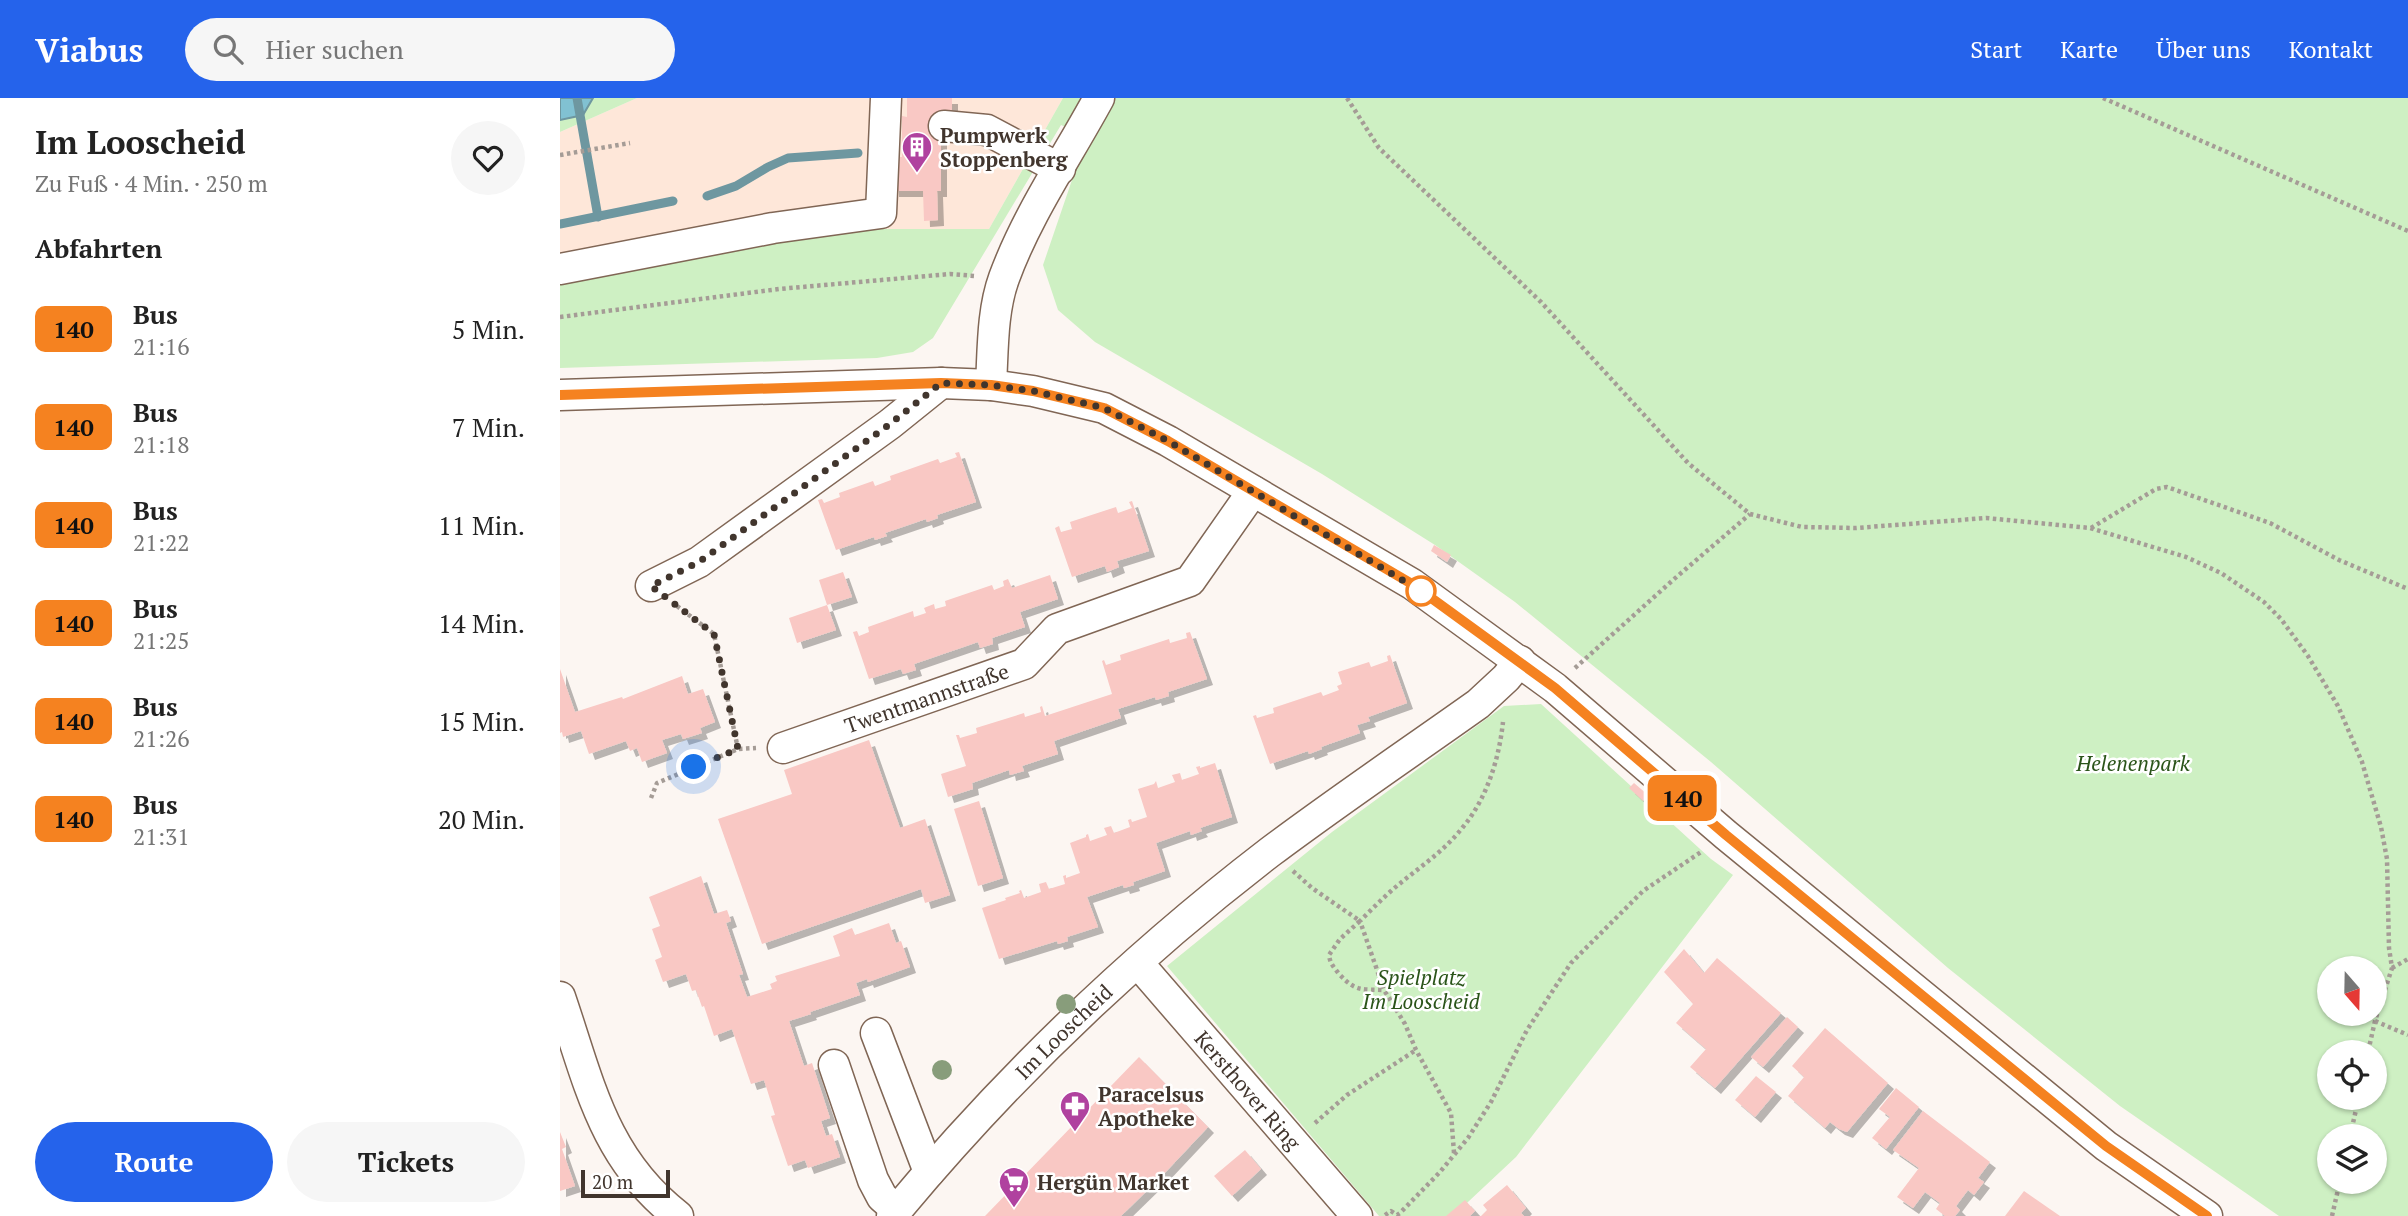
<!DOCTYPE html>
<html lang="de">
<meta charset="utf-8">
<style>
:root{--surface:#fff;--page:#f6f6f6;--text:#222;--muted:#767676;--accent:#2563eb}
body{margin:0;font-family:"PT Serif",serif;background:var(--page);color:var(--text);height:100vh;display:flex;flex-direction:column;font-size:26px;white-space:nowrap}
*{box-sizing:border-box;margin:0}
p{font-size:23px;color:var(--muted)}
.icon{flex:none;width:38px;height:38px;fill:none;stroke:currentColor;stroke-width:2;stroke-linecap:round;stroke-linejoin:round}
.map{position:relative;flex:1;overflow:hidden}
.side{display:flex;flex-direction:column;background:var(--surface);width:560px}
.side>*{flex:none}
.badge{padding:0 14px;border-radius:10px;font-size:24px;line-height:46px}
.needle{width:46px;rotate:160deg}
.tools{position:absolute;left:1757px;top:858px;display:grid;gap:14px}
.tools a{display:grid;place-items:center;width:70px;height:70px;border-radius:50%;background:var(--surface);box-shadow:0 2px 5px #0004;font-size:35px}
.scale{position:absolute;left:21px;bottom:18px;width:89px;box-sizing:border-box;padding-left:7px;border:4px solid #41352d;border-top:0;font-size:19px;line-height:24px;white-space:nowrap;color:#41352d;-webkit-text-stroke:5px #fff;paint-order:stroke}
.you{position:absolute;width:35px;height:35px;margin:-18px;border:5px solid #fff;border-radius:50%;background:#1a73e8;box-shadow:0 0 0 10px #1a73e833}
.map>.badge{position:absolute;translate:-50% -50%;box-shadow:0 0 0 4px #fff}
h2{padding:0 35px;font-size:26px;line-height:63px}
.round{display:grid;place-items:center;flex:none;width:74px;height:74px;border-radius:37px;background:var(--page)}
.summary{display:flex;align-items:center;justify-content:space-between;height:119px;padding:0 35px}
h1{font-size:33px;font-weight:700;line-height:52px}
.cta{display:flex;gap:14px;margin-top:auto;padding:14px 35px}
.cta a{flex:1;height:80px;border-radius:42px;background:var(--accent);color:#fff;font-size:28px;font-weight:700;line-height:80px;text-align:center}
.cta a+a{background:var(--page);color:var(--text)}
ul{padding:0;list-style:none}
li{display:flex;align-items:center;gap:21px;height:98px;padding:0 35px}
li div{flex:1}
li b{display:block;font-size:26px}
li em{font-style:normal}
li .badge{min-width:77px;font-weight:700;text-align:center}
header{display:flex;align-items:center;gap:42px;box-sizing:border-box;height:98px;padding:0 35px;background:var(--accent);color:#fff}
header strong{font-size:33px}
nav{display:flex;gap:38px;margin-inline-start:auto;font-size:24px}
.search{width:490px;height:63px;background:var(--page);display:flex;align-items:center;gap:18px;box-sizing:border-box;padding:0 24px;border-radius:38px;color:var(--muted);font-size:26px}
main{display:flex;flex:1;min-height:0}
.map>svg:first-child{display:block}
</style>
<header>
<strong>Viabus</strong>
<div class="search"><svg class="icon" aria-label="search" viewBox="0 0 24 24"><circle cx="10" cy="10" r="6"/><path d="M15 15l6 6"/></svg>Hier suchen</div>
<nav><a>Start</a><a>Karte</a><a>Über uns</a><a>Kontakt</a></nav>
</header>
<main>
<section class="side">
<div class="summary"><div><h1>Im Looscheid</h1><p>Zu Fuß · 4 Min. · 250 m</p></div><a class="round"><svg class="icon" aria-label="heart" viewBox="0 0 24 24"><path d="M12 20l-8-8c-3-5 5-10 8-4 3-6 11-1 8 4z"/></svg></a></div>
<h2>Abfahrten</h2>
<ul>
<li><span class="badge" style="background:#f58220;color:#111">140</span><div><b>Bus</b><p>21:16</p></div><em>5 Min.</em></li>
<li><span class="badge" style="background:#f58220;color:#111">140</span><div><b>Bus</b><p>21:18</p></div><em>7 Min.</em></li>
<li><span class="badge" style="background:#f58220;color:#111">140</span><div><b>Bus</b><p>21:22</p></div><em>11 Min.</em></li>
<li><span class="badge" style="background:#f58220;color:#111">140</span><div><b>Bus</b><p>21:25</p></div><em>14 Min.</em></li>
<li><span class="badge" style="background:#f58220;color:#111">140</span><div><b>Bus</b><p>21:26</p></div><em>15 Min.</em></li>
<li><span class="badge" style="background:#f58220;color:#111">140</span><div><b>Bus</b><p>21:31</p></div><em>20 Min.</em></li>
</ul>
<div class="cta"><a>Route</a><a>Tickets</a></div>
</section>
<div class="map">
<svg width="1848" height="1118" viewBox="0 0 1848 1118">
<defs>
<filter id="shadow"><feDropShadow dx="6" dy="6" stdDeviation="0" flood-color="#0004"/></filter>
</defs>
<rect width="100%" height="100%" fill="#fcf6f2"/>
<polygon fill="#fee7d9" points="77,0 503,0 429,131 305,131 0,184 0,34"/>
<g fill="#cef0c3" fill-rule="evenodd">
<polygon points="33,0 77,0 0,34 0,22 23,17"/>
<path d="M503,0H1848V1118H1719L1560,1008L1388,870L1151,664L955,504L875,447L762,376L535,244L498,212L483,167L527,38L501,27L373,240L353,254L317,260L0,270V184L179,150L305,131H429ZM1769,870H1815V915H1769ZM1769,954H1815V999H1769ZM1769,1038H1815V1083H1769Z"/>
<polygon points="981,606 1151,761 1173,777 956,1059 893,1118 819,1118 607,868 772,734 944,608"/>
</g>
<polygon fill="#81c1d2" stroke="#6e97a0" stroke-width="2" points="0,0 33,0 23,17 0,22"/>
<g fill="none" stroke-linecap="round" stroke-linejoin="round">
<g stroke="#6e97a0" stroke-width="9">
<polyline points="17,0 38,119"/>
<polyline points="147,98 176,88 208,69 228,60 298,55"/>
<polyline points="0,126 113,103"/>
</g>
</g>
<g fill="#f9c8c4" filter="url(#shadow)">
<polygon points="347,0 392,0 392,18 381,18 381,93 377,93 378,122 364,123 363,93 333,93 332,59 342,59 342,18 347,19"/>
<polygon points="399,354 416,404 377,417 378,420 367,424 366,421 325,435 327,438 315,442 314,439 276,452 258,402 262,401 264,405 280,399 279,395 313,383 315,388 331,382 330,378 378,361 380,365 397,359 395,355"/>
<polygon points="572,403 589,453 557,463 559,469 547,474 545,468 512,479 495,430 499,428 501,434 512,431 510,424 556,409 558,415 572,410 569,404"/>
<polygon points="874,447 891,457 887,464 871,453"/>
<polygon points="283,474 292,499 267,507 259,482"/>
<polygon points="490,477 498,501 460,514 465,529 432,540 433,546 420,550 418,544 354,566 356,572 343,576 341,571 309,581 293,534 297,533 299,538 309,534 308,529 353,513 354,519 366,515 364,510 374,506 375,511 386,508 385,503 432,487 434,492 444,488 443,483 448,481 452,490"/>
<polygon points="267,507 276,532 237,545 229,520"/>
<polygon points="630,534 647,581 608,594 609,598 596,602 595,599 558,611 561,620 494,643 498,656 462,668 464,673 450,677 449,672 412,685 413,691 388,699 381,676 406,668 396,637 399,637 400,640 417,635 416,630 464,615 465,619 481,614 480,609 482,608 485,618 552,596 542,563 544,562 546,567 561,562 560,557 609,541 610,545 627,540 626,535"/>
<polygon points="830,557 847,605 808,619 810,623 797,627 800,635 761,649 762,651 749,656 748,653 710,666 693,618 696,617 697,620 714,615 713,610 761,594 763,598 779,592 777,588 782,586 778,574 809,564 811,569 828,563 827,558"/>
<polygon points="0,571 15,614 62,599 63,601 122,578 128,596 143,591 155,624 140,630 142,635 123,641 121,636 102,642 107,655 82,664 77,650 70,653 66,643 29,656 21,633 3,639 2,634 0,635"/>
<polygon points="309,642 340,730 365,721 390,797 365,805 361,791 202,846 158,721 232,696 224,672"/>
<polygon points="655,665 672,719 640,730 642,733 631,737 630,733 596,745 605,773 573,784 574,787 564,790 563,787 527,799 538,829 507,839 508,843 498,846 497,843 439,861 422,810 446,802 445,800 460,795 459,793 461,792 464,800 481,794 479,786 486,784 489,791 505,786 503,778 506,777 506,780 520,775 510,745 526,739 526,737 528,736 530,743 547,737 544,730 551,728 554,735 570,729 568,722 571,721 572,724 587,719 578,691 594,686 596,683 598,690 615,684 612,677 620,675 622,682 639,676 636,669 640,668 640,670"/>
<polygon points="1074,685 1088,697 1083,703 1069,690"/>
<polygon points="419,703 443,780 418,788 394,711"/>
<polygon points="141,778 154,816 167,812 171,823 166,825 183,876 179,877 187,899 212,891 210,886 217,883 215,878 280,858 273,838 292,830 295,837 329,825 336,845 341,843 350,869 308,884 307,881 296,885 300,897 250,914 251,916 229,923 244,968 252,965 270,1020 261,1023 266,1038 272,1036 280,1059 248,1070 245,1062 228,1068 211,1018 215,1017 204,982 191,986 172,931 154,938 144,908 142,909 136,892 132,893 126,876 103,884 95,862 102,859 92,831 100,828 89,799"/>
<polygon points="1124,851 1144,875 1157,860 1221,915 1155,990 1130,969 1146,951 1116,925 1133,906 1104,874"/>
<polygon points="1227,919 1238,929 1203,969 1191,959"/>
<polygon points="1265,930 1328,985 1287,1034 1279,1031 1270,1024 1265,1030 1228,998 1244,979 1232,968"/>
<polygon points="579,959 648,1029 600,1080 561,1118 425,1118"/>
<polygon points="1196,978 1216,994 1195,1019 1175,1002"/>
<polygon points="1336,990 1359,1009 1326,1051 1312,1040 1330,1019 1319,1011"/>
<polygon points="1363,1013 1430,1064 1418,1080 1424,1084 1414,1097 1408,1092 1396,1108 1400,1112 1395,1118 1385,1118 1376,1111 1380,1105 1365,1094 1353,1110 1337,1099 1359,1070 1333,1052"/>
<polygon points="0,1034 6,1049 2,1051 15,1088 0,1093"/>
<polygon points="685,1052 701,1071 672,1098 654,1078"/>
<polygon points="947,1087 966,1110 961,1115 964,1118 921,1118 927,1112 923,1107"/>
<polygon points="1464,1093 1500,1118 1445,1118"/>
<polygon points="905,1102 915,1113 910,1118 886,1118"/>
</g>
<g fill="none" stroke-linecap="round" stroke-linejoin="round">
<g stroke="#806655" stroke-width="33">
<g id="minor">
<polyline points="384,28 427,32 500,71"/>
<polyline points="0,171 213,130 321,115 326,0"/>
<path d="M431,287C433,252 432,213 444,180C467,117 507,59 539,0"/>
<polyline points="0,297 381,285 431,287 473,293 544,310 608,343 852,486 995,590 1166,737 1546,1048 1647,1118"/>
<polyline points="91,488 139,464 330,326 381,285"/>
<path id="s1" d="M223,650L464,566L497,531L630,483L693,393"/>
<path id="s2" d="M578,865L797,1118"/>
<path d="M0,899C29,984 43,1060 118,1118"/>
<polyline points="316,935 369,1074"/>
<polyline points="274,967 313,1082 322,1099 337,1112"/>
<path id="s3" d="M332,1118C443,984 572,860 710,754C778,703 849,655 918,606L946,580L960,563"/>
</g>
</g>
<g stroke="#a59c96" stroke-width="4.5" stroke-dasharray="3.5 3.5" stroke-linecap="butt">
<polyline points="787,0 819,50 981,204 1128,365 1190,416 1242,429 1296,430 1426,420 1530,430 1626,459 1661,475 1704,504 1721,521 1748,558 1778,608 1802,664 1821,729 1827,761 1829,850 1832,870 1815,923 1808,954"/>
<polyline points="1543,0 1848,133"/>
<polyline points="0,57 70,45"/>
<polyline points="0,219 219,191 390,176 415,178"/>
<polyline points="1531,430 1596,391 1607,389 1710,425 1779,462 1848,491"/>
<polyline points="117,508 154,536 178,651"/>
<polyline points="1015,570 1113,482 1190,416"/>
<polyline points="91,700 97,685 178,651 196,650"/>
<path d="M733,773L752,790L800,823L780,841L769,857C770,866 774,869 779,876C796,894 801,891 824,892"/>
<polyline points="1832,870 1848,861"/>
<polyline points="1815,923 1848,937"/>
<polyline points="755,1025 787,997 856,952"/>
<polyline points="1790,1038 1799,999"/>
<path d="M894,1055L891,1015L856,952L845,926L824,892L800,823C810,813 820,803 831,793C855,772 883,755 903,729C927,700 939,661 943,624"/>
<polyline points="825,1117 831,1113 837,1117 840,1115 880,1074 908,1040 931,1004 967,932 1011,865 1083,793 1141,754"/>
<polyline points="1772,1118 1780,1083"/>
</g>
<use href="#minor" stroke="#fff" stroke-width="30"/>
</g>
<g fill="#889d7b">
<circle cx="506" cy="906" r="10"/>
<circle cx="382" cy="972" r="10"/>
</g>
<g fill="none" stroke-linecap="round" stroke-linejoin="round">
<g stroke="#fff" stroke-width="16">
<polyline id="line" points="0,297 381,285 431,287 473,293 544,310 608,343 852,486 995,590 1166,737 1546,1048 1647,1118"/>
</g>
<use href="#line" stroke="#f58220" stroke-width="10"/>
<polyline stroke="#41352d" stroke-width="7" stroke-dasharray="0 12.6" points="134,669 178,651 154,536 91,488 139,464 330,326 381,285 431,287 473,293 544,310 608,343 861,493"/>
</g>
<defs>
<g id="building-pin" transform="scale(1.575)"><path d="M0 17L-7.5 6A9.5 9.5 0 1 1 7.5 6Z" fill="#b0429f" stroke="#fff"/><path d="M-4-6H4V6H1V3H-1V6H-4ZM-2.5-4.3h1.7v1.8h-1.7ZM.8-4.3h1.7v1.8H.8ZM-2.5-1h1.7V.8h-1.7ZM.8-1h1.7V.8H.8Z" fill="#fff"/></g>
<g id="pharmacy-pin" transform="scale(1.575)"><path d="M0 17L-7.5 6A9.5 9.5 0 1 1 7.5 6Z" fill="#b0429f" stroke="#fff"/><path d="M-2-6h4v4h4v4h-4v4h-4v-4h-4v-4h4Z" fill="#fff"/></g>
<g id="supermarket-pin" transform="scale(1.575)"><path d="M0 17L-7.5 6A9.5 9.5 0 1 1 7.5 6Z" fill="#b0429f" stroke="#fff"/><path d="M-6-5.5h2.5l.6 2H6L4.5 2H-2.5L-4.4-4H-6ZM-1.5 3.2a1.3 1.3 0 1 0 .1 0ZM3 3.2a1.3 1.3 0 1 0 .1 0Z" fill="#fff"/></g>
</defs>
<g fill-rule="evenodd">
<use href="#building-pin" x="357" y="49"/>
<use href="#pharmacy-pin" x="515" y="1008"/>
<use href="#supermarket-pin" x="454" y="1084"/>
</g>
<circle fill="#fff" stroke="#f58220" stroke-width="3.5" cx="861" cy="493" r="14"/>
<g text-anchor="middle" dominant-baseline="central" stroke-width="5" stroke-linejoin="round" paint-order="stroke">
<g font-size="21" font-weight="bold" fill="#41352d" stroke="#fff" text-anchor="start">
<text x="380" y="37">Pumpwerk<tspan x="380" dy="24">Stoppenberg</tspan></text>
<text x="538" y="996">Paracelsus<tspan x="538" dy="24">Apotheke</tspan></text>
<text x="477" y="1084">Hergün Market</text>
</g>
<g font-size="21" fill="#41352d" stroke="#fff">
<text stroke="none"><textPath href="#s1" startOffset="152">Twentmannstraße</textPath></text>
<text stroke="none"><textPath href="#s3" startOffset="252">Im Looscheid</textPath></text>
<text stroke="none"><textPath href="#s2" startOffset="168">Kersthover Ring</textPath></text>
</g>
<g font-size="21" font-style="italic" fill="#2a5419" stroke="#fff">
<text x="1573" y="665">Helenenpark</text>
<text x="861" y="879">Spielplatz<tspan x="861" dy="24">Im Looscheid</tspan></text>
</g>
</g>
</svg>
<div class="tools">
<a><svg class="needle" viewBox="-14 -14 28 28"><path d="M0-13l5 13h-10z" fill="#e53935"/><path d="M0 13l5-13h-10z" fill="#767676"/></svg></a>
<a><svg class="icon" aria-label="locate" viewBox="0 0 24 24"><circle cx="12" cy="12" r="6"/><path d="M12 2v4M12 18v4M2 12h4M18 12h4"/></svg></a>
<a><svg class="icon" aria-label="layers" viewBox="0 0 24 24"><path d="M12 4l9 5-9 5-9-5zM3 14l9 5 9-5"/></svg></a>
</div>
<div class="scale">20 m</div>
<div class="you" style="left:134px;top:669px"></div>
<b class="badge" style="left:1122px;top:700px;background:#f58220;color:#111">140</b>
</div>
</main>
